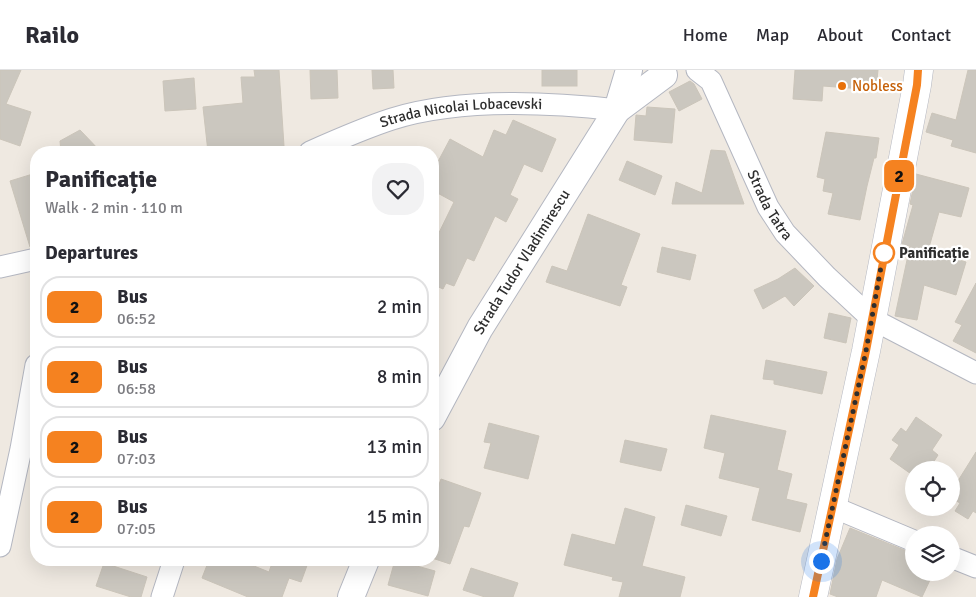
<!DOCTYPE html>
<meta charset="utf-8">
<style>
:root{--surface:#fff;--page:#f2f2f3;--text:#2b2b33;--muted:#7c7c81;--line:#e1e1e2}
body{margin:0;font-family:Signika,sans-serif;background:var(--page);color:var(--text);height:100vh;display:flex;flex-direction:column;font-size:19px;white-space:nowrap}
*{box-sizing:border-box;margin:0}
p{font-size:16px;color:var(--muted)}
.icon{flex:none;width:28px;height:28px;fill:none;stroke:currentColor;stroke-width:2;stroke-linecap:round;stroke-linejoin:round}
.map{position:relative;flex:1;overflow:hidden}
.sheet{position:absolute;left:30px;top:76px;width:409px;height:420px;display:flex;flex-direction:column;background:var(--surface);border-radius:20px;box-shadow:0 5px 20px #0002}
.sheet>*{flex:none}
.badge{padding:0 10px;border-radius:8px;font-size:18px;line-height:32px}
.controls{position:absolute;left:905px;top:391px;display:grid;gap:10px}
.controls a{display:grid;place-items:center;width:55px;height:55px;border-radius:50%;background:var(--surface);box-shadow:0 5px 20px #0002;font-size:25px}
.you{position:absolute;width:25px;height:25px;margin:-12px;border:4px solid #fff;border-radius:50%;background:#1a73e8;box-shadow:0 0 0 8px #1a73e833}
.map>.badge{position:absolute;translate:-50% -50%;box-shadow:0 0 0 2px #fff}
h2{padding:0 15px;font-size:19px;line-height:45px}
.round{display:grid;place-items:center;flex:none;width:52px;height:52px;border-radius:20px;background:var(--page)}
.headline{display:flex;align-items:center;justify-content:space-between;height:85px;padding:0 15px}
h1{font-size:24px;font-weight:700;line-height:38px}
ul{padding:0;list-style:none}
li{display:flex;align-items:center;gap:15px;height:62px;margin:0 10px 8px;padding:0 5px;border:2px solid var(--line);border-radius:20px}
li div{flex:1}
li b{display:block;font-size:19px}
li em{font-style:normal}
li .badge{min-width:55px;font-weight:700;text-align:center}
header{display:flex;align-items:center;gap:30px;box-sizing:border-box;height:70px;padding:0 25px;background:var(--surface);border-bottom:1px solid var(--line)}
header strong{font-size:24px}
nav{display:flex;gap:28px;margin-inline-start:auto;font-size:18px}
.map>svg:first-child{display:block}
</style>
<header>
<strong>Railo</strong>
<nav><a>Home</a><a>Map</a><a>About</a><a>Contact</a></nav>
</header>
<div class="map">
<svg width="976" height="527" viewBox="0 0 976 527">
<rect width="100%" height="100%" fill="#efe9e1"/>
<g fill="#cbc7bf" stroke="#cbc5ba">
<polygon points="0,0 21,0 6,34 31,42 20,76 0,69"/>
<polygon points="254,0 279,0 284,76 267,82 208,82 203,37 243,33 241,7 255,7"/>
<polygon points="310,0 337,0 338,28 311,29"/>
<polygon points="372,0 393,0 394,18 373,19"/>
<rect x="542" y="0" width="35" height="16"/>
<polygon points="795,0 878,0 876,20 823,16 822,31 793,29"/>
<polygon points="968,0 976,0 976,83 951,76 953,70 926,62 932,43 956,50"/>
<polygon points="194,8 196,39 165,41 163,11"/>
<polygon points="690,11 694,14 702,29 679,41 669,22"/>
<polygon points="647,37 675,39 672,73 634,70 636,45 646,46"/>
<polygon points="513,50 556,69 542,102 524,94 510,125 518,129 506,152 495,146 474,191 467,188 454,216 446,213 443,219 432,214 432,177 454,132 432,120 432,103 450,69 483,87 494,60 506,65"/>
<polygon points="80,60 101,82 61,82 60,71"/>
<polygon points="826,62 879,68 876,88 874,88 867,116 860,150 828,144 833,123 823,121 825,109 817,107"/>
<polygon points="711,80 725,81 744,134 672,134 676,112 702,123"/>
<polygon points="627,91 662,106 655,125 619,110"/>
<polygon points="36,103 36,177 30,177 10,111"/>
<polygon points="916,104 969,118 961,147 939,142 928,181 966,192 956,225 924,215 917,250 895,246 910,176 902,174 913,135 910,134"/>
<polygon points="588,144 640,164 621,215 627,217 620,236 546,212 552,196 567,201"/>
<polygon points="662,177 696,185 690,210 657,202"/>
<polygon points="795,198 814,216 794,236 785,226 763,239 754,220 778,209"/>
<polygon points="976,213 976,283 953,271 962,255 955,252"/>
<polygon points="829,243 851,248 846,273 824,268"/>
<polygon points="766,290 827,302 822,324 774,314 774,310 763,309"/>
<polygon points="711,345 786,361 777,400 792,404 786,429 807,434 800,462 752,450 760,418 719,408 725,383 704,378"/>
<polygon points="916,347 942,365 932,380 938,385 931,396 924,392 918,400 914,400 914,406 890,389 899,375 892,370 901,358 906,362"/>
<polygon points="489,353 539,366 528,409 484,398 491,373 484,372"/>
<polygon points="625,370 667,379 661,401 620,392"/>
<polygon points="976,382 976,443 973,441 968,449 955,441 960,433 951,428 951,422"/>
<polygon points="441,409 481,423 469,457 464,456 450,494 432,488 432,434"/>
<polygon points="686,435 727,446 721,466 681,455"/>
<polygon points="625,438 655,447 642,496 685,507 680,527 619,527 623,512 612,510 613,507 564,495 572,464 615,475"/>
<polygon points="850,458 914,484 914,502 924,502 923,506 930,510 922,527 882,510 876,527 838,527 830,524 837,489"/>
<polygon points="209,490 239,490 269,502 273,490 309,490 301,512 289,508 282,527 248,527 202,508"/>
<polygon points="395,490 435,501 428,526 388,515"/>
<polygon points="104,493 147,507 141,527 131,527 96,516"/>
<polygon points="471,498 518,513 513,527 485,527 463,520"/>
</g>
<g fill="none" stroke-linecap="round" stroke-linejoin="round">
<g stroke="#b4b7c1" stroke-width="23">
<g id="minor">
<path id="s1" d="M697,0L711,11L768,137L785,163L827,207L872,249L976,303"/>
<path id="s2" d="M310,82C337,70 364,58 392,49C459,28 547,32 617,40"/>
<polyline points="0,197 36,189"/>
<polyline points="833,437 914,471"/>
<polyline points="0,476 21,379 36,295"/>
<polyline points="951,487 976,497"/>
<polyline points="162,527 174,490"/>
</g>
</g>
<g stroke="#b4b7c1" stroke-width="28">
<g id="tertiary">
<polyline points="617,40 664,5"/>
<path id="s3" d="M432,348L480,258L617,40L629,0"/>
<polyline points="351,527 366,490"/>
</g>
</g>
<g stroke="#b4b7c1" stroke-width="29">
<polyline id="secondary" points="813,527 866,281 917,15 919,0"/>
</g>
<use href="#minor" stroke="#fff" stroke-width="21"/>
<use href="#tertiary" stroke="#fff" stroke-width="26"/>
<use href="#secondary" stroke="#fff" stroke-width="28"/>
</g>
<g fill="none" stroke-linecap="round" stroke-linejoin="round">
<g stroke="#fff" stroke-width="11">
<polyline id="line" points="813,527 866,281 917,15 918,0"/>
</g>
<use href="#line" stroke="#f58220" stroke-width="8"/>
<polyline stroke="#2e2e2e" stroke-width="5" stroke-dasharray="0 9" points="821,491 866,281 884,180 884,183"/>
</g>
<circle fill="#e8710a" stroke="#fff" stroke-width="2" cx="842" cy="16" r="5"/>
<circle fill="#fff" stroke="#f58220" stroke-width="2.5" cx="884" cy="183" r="10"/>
<g text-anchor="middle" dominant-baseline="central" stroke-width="4.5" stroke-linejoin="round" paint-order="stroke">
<g font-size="15" fill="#c56008" stroke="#fff" text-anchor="start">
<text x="852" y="16">Nobless</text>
</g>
<g font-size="15" fill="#2e2e2e" stroke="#fff">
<text stroke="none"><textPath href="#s2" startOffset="158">Strada Nicolai Lobacevski</textPath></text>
<text stroke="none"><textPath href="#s1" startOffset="155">Strada Tatra</textPath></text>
<text stroke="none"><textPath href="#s3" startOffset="180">Strada Tudor Vladimirescu</textPath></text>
</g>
<g font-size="15" font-weight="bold" fill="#2e2e2e" stroke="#fff" text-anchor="start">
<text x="899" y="183">Panificație</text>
</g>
</g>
</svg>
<div class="controls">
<a><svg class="icon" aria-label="locate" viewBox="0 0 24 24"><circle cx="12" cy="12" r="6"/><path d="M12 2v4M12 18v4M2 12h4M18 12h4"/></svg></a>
<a><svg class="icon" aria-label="layers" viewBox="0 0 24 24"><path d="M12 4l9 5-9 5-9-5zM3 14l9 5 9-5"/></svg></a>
</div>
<div class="you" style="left:821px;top:491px"></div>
<b class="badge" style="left:899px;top:106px;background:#f58220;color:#111">2</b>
<section class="sheet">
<div class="headline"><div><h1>Panificație</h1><p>Walk · 2 min · 110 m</p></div><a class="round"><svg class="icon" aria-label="heart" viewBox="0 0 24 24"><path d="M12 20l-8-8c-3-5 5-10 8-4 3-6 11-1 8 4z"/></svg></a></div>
<h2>Departures</h2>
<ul>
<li><span class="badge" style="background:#f58220;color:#111">2</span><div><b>Bus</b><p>06:52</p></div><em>2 min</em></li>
<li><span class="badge" style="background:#f58220;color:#111">2</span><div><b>Bus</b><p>06:58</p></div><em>8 min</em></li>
<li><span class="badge" style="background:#f58220;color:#111">2</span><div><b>Bus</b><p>07:03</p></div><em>13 min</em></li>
<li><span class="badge" style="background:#f58220;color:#111">2</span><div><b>Bus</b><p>07:05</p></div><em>15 min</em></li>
</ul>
</section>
</div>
